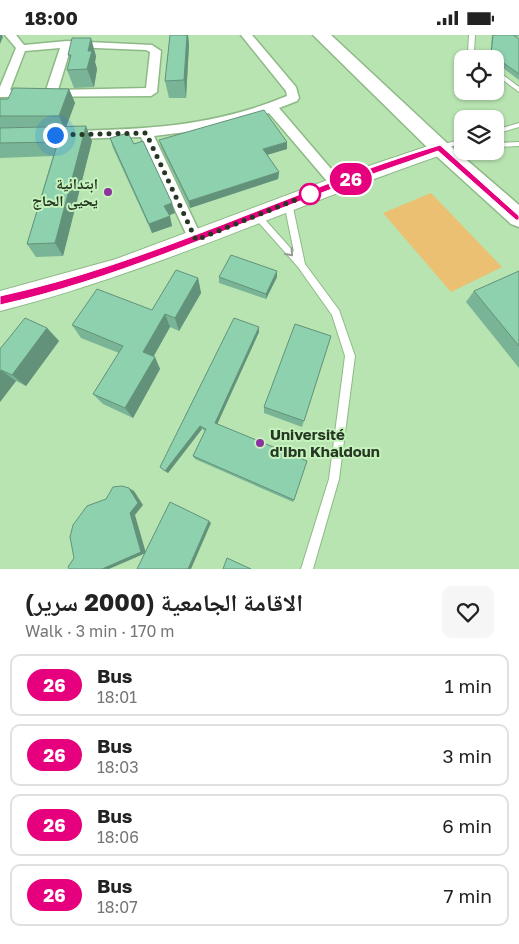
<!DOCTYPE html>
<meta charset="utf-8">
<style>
:root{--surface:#fff;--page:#f6f6f6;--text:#222;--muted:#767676;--line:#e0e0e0}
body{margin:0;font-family:"Golos Text","Noto Naskh Arabic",sans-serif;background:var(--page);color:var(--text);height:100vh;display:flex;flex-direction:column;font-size:19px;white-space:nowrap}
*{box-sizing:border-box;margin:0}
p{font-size:16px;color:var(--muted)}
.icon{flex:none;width:28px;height:28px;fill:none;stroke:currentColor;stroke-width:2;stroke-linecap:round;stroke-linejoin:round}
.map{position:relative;height:534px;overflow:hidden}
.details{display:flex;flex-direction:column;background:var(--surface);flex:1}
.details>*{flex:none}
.badge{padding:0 10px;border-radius:16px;font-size:18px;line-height:32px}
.controls{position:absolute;left:454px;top:15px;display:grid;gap:10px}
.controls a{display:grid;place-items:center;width:50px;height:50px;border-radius:10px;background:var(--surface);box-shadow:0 1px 4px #0004;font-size:25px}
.you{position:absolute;width:25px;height:25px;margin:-12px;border:4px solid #fff;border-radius:50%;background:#1a73e8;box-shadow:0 0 0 8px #1a73e833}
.map>.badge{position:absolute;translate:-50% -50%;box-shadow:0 0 0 2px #fff}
.round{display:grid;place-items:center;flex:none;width:52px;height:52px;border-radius:10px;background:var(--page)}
.head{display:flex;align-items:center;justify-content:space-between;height:85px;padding:0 25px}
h1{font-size:24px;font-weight:700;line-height:38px}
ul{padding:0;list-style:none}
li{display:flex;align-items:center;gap:15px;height:62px;margin:0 10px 8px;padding:0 15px;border:2px solid var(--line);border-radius:10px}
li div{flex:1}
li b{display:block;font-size:19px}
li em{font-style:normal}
li .badge{min-width:55px;font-weight:700;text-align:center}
.status{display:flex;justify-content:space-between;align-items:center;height:35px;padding:0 25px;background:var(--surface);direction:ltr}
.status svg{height:14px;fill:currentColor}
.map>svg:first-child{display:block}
</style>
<div class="status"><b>18:00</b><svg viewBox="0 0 49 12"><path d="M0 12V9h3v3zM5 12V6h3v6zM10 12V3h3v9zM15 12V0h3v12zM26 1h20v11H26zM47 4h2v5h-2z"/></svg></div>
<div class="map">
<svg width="519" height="534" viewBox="0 0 519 534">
<rect width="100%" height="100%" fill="#b8e4b1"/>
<polygon fill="#ebc072" points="431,158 502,232 451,257 383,178"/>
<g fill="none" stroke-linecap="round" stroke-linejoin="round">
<g stroke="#8eb987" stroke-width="2">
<g id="lane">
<polygon points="469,0 475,0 474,17 482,24 475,24 468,17"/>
<polygon points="495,34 519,52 519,57 495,39"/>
<polygon points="519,88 519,92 495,99 495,95"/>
<polygon points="462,104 462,108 440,115 437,113 438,111"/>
<polygon points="519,107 519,111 495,112 495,108"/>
<polygon points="288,165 292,168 305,229 339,275 355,321 339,444 313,534 301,534 329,444 345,321 332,280 298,232 253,181 254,179 260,179 294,217 284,168"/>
</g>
</g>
<g stroke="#8eb987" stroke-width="3">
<g id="street">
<path d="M5,0H16L24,10L67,6L152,10L161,16L157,57L151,61L0,62V52L16,13ZM71,12L146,15L150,17L146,53L58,55ZM60,13L46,55H10L25,16Z"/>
<path d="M241,0H252L296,52L299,63L297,66L279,73L344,149L342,152H332L269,78L210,94L154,101L203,205L201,209L196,211L191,209L189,205L141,102L67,104L61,100L67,96C146,94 212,92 287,61L286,56Z"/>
</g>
</g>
<g stroke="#8eb987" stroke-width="2">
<path id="secondary" d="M440,107L447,108L449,113L447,118C297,169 154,237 0,276V256L116,224L333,143Z"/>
</g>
<g stroke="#8eb987" stroke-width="3">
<polygon id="primary" points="313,0 331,0 447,108 519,170 519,192 511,189 433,118"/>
</g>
<use href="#lane" fill="#fff" fill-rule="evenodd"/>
<use href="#street" fill="#fff" fill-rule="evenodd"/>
<use href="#secondary" fill="#fff" fill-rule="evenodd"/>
<use href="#primary" fill="#fff" fill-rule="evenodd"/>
</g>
<g fill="#7ab496">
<polygon points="170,0 188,0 189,10 186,63 169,63 165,46"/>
<polygon points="492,0 519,0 519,1 516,2 519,4 519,45 495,27 495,24 491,24 490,23"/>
<polygon points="68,20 96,21 95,27 97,34 94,52 74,53 67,35 70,25"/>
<polygon points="69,54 75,68 66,92 92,106 63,221 36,222 27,209 53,121 0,123 0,64 8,64"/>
<polygon points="110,103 134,109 172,168 175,178 169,180 172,191 152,198 113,113"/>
<polygon points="159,105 287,114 267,120 279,137 278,144 190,173 161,112"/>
<polygon points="519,236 519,333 466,267 474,256"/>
<polygon points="219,242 277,242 266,264 219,248"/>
<polygon points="198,243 201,258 179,296 170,292 154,321 160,334 133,383 103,369 93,359 119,318 81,303 72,290 152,275"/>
<polygon points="259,292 259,297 217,389 294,465 293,467 195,424 193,421 205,396 202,394 168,438 160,432"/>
<polygon points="47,293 59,306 26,351 16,346 0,367 0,314"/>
<polygon points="331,301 302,392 264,378 264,372"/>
</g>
<g fill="#63927a">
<polygon points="0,0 2,0 3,2 0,9"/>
<polygon points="187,0 188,0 189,10 186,63 184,45"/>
<polygon points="91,3 96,21 95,27 97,34 94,52 87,34 88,16"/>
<polygon points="69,54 75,68 65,95 59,81"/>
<polygon points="86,91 92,106 63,221 55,208"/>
<polygon points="287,107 287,114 263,121 263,114"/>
<polygon points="279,137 278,144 190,173 189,166"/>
<polygon points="172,168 175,178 167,181 164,171"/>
<polygon points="170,181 172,191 152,198 149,189"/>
<polygon points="277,236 277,242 266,264 266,259"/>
<polygon points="198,243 201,258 179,296 175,283"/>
<polygon points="165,279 170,292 149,329 143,317"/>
<polygon points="259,292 259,297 216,392 215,388"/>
<polygon points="47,293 59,306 26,351 12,340"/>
<polygon points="155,322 160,334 133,383 125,373"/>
<polygon points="1,335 16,346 0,367 0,337"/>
<polygon points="200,391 202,394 168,438 165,436"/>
<polygon points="129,453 134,456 143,470 135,480 146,518 109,534 102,534 130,478"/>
<polygon points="209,486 211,488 191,534 188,534"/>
</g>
<g fill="#8ed1ae" stroke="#63927a">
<polygon points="170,0 187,0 184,45 165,46"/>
<polygon points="493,0 513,0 519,4 519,39 491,19"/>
<polygon points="72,3 91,3 88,16 92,16 87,34 67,35 71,20 68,20"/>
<polygon points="13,53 69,54 59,81 0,81 0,64 8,64"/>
<polygon points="264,75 287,107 263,114 279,137 189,166 159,105"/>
<polygon points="86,91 55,208 27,209 58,107 0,108 0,93"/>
<polygon points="128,98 134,109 143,106 172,168 164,171 170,181 149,189 110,103"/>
<polygon points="231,220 277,236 266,259 219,242"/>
<polygon points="176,235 198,243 175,283 165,279 143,317 155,322 125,373 93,359 123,311 72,290 97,254 152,275"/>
<polygon points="519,236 519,311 474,256"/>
<polygon points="25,283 47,293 12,340 1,335 0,337 0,314"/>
<polygon points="234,283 259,292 215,388 307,426 294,465 193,421 206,394 200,391 165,436 160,432"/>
<polygon points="295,289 331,301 304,386 264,372"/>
<polygon points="122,451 129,453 138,468 130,478 141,517 102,534 69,534 68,532 74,523 70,502 73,490 87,471 106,464 113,452"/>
<polygon points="170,467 209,486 188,534 137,534"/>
<polygon points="227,523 251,534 223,534"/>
</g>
<defs><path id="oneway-chevron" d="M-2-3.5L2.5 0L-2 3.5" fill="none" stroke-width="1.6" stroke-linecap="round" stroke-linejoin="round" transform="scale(1.25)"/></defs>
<use stroke="#929b91" href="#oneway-chevron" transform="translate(290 218) rotate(48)"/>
<path fill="#e6007e" stroke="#fff" d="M440,110L519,181V185H516L438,116C400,130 362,142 324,157C217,197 112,245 0,270V261C152,228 291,155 440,110Z"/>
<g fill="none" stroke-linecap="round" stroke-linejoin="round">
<polyline stroke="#263723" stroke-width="5" stroke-dasharray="0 9" points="55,100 146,98 196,205 310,159"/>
</g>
<g fill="#8c319d" stroke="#c5f2bd" stroke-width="2">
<circle cx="108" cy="157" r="5"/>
<circle cx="260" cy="408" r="5"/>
</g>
<circle fill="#fff" stroke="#e6007e" stroke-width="2.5" cx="310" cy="159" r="10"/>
<g text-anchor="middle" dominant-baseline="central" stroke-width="4" stroke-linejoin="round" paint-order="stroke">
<g font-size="15" font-weight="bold" fill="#263723" stroke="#c5f2bd" text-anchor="end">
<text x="98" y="148">ابتدائية<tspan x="98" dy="17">يحيى الحاج</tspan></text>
<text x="270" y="399" text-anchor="start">Université<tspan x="270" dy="17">d'Ibn Khaldoun</tspan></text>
</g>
</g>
</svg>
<div class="controls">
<a><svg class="icon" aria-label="locate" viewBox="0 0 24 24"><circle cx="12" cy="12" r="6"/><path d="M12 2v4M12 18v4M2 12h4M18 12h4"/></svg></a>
<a><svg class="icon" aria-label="layers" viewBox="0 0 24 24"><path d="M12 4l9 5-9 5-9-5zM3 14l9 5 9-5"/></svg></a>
</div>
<div class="you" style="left:55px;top:100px"></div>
<b class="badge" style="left:351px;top:144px;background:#e6007e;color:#fff">26</b>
</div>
<section class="details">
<div class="head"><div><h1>الاقامة الجامعية (2000 سرير)</h1><p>Walk · 3 min · 170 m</p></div><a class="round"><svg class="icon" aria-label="heart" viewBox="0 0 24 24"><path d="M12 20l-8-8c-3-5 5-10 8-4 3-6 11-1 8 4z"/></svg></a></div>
<ul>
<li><span class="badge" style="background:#e6007e;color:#fff">26</span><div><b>Bus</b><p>18:01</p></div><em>1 min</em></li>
<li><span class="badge" style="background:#e6007e;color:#fff">26</span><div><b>Bus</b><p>18:03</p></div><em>3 min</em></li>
<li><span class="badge" style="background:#e6007e;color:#fff">26</span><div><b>Bus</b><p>18:06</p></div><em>6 min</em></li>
<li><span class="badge" style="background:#e6007e;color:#fff">26</span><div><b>Bus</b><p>18:07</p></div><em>7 min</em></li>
</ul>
</section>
